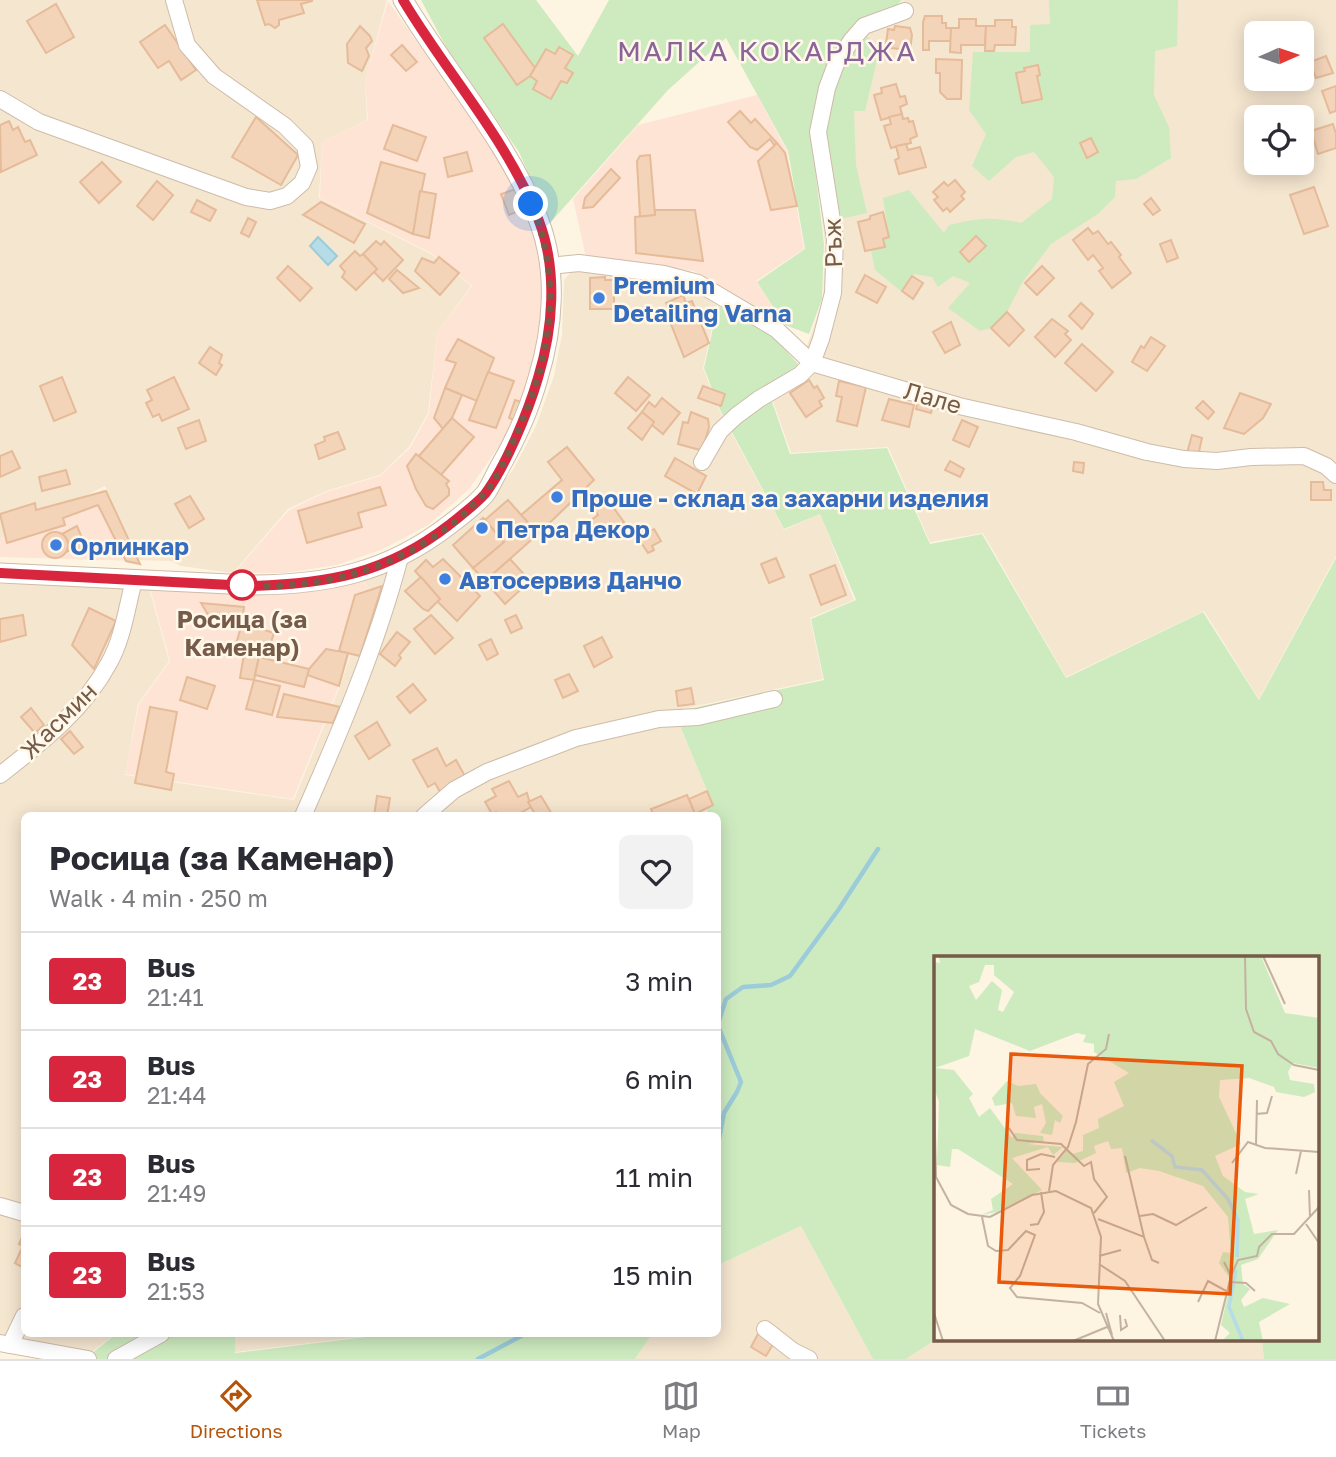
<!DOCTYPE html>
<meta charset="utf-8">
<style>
:root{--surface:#fff;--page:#f2f2f3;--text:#2b2b33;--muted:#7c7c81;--line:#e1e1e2;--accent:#b45309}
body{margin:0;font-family:"Golos Text",sans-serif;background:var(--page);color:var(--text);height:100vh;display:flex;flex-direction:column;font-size:26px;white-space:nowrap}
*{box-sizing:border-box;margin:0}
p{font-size:23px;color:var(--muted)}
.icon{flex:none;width:38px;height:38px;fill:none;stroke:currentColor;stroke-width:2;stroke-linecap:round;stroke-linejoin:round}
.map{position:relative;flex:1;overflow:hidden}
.sheet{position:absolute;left:21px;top:812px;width:700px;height:525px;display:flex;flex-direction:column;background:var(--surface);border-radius:10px;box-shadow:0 4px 18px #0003}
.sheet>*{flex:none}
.badge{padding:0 14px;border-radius:5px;font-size:24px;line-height:46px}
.needle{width:46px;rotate:87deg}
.fabs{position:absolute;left:1244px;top:21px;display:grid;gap:14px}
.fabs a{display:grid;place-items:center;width:70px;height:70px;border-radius:10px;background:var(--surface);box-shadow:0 4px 18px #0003;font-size:35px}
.you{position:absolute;width:35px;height:35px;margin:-18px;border:5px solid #fff;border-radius:50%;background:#1a73e8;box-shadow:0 0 0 10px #1a73e833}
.map>.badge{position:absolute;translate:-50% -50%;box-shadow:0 0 0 4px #fff}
.round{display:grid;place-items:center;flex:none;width:74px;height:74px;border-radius:10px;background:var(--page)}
.summary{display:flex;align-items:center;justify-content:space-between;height:119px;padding:0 28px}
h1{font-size:33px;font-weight:700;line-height:52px}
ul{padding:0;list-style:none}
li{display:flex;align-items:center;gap:21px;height:98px;padding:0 28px;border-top:2px solid var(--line)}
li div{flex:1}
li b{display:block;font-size:26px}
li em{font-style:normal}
li .badge{min-width:77px;font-weight:700;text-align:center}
.dock{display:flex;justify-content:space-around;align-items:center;height:98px;border-top:2px solid var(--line);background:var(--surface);font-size:19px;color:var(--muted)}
.dock a{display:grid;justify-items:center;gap:4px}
.dock .on{color:var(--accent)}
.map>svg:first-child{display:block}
</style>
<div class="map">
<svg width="1336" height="1359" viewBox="0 0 1336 1359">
<rect width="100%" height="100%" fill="#fdf4e2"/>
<g fill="#f5e6d0" fill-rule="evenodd">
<polygon points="0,0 387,0 365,81 367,120 322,142 319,198 431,254 471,286 437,333 428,413 409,447 380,475 326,491 288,509 233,573 181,566 170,561 139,560 105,486 0,539"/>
<path d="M904,0H1336V556L1259,699L1204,611L1066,677L983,533L930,542L888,447L791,453L768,387L800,366L823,300L825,243L812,134L830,60ZM1256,33H1302V79H1256ZM1256,117H1302V163H1256Z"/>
<polygon points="584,269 657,279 690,287 717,305 703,368 719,410 784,530 820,514 854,600 810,618 823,679 673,711 708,793 706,815 24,816 24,1334 115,1334 83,1359 0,1347 0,584 82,585 149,588 169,661 138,704 125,775 294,800 340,686 373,591 361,580 480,507 513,470 536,426 554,376 562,335 564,280 571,272"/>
<polygon points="801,1226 873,1359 635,1359 652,1334 718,1334 718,1265"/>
<polygon points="237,1334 384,1334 235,1352"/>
<polygon points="935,1340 1262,1340 1264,1359 906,1359"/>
</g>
<g fill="#fee4d5">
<polygon points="388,1 477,127 516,189 535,236 543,282 541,337 527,387 502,442 469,489 428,525 383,549 337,565 285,573 234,573 289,510 326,492 380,476 410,448 429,413 437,333 472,286 431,253 320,198 322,142 368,120 365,81"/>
<polygon points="757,95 787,151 804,249 756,281 784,324 694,271 586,257 573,199 638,125"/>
<polygon points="104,489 136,561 0,557 0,539"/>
<polygon points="360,580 373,591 339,686 293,799 125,774 139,704 170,661 150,588"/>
</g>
<g fill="#ceebc0">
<polygon points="421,0 536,0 578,56 609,0 902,0 887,15 859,19 830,60 811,134 824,244 822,299 809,334 785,325 757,282 805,249 788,151 726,38 668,90 550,223 519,152 446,47"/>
<path d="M1049,0H1178L1177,46L1155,51L1154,95L1169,127L1171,158L1136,179L1116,181L1115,197L1098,214L1051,244L1022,283L1007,312L991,328L980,331L948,308L970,283L953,276L938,287L932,277L914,274L902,292L875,270L871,250L884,247L883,239L889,237L883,198L909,190L944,233L949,225C978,218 992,216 1021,223L1052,199L1054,177L1034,152L1016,157L989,181L972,166L986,134L969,110L973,52H1030V25L1050,24Z"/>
<polygon points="860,31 873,41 879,52 865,111 854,111 856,165 867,213 832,221 818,132 827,88"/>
<polygon points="718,306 768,331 799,365 767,387 790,454 887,448 930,544 982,534 1066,678 1203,612 1259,700 1336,558 1336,1359 1264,1359 1262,1340 1317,1340 1317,958 935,958 935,1340 906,1359 873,1359 801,1226 718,1265 718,816 707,815 708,793 674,712 824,680 811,619 856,600 820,514 784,529 720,410 704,368"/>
<polygon points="116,1334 236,1334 235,1353 390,1334 652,1334 635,1359 85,1359"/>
</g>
<polygon fill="#b6dce7" stroke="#9ccbd9" stroke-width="2" points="318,237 337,256 328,265 310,246"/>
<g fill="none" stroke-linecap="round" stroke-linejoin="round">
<g stroke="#9ccbd9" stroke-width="4.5">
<polyline points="718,1024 726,999 743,987 771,985 790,976 839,909 878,849"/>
<polyline points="718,1026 741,1082 737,1092 724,1113 718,1144"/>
<polyline points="478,1359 525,1334"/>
</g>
</g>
<g fill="#f3d4b9" stroke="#e6bb99" stroke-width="2">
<polygon points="257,0 312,0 312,1 301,4 304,13 279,20 279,25 275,28 269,24 265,25"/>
<polygon points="56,4 74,37 46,53 27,21"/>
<polygon points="925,16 942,16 942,23 946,23 946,28 951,28 951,41 929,41 929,50 923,50 923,22"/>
<polygon points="959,19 976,19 976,26 986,26 985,45 961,45 961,53 950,52 951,28 959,28"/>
<polygon points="995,20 1012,20 1012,27 1016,27 1015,45 995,45 994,51 985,51 986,26 995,26"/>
<polygon points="503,24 535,68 530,76 517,85 484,38"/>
<polygon points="165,25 196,70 181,80 169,61 158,68 140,42"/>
<polygon points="360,26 370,36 372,41 366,48 369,56 362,71 348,63 347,44"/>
<polygon points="895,26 910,28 912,35 910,50 891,48 891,44 886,43 888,29 894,30"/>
<polygon points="402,45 417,62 406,71 391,55"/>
<polygon points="559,47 573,55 565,68 573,73 567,83 561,81 551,99 533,89 537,81 530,76 546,49 555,54"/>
<polygon points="1326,56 1333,73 1316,78 1310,62"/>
<polygon points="936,59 962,60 961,99 947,99 940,92 940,73 936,73"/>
<polygon points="1038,65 1040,75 1037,76 1042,99 1022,103 1016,73 1025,71 1024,68"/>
<polygon points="896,84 900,97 905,96 907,104 900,107 902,114 881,120 874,95 882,93 881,88"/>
<polygon points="1336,86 1336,111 1330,113 1322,91"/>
<polygon points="740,111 751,123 755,119 777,143 774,145 770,139 757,150 750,147 728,122"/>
<polygon points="902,114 903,119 908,118 909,122 913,121 917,136 910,139 911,143 891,148 884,126 891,124 889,117"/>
<polygon points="256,117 298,155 281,185 232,157"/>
<polygon points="9,121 13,130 18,127 25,142 30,140 37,155 1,172 0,125"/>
<polygon points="1333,124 1336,134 1336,148 1318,154 1311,131"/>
<polygon points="393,125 426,137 417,161 384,149"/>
<polygon points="1091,138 1098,152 1087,158 1080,143"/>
<polygon points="777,143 785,153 797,206 771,210 758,161"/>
<polygon points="906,144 908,150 920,147 926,167 899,174 895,160 899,158 896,146"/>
<polygon points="467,152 472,171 448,177 444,158"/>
<polygon points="650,155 655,215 640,217 637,161 640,156"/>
<polygon points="102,162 121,182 99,203 80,182"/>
<polygon points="381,162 425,174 413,234 367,213"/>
<polygon points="611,169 620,178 593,207 583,208 585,198"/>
<polygon points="955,180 965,192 961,196 964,199 950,212 947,208 943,211 934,200 938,197 933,192 944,182 948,186"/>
<polygon points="157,181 173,195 153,220 137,206"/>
<polygon points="1314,187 1328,226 1304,234 1290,195"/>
<polygon points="516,189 524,209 509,215 501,194"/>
<polygon points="420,191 436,194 429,238 413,234"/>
<polygon points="1151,198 1160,210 1153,215 1144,204"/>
<polygon points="197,200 216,210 210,221 191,212"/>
<polygon points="321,202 365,224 354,243 303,215"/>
<polygon points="655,210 695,210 703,261 636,253 635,217 655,215"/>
<polygon points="883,212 889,237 883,239 885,247 865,251 858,222 870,219 870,216"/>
<polygon points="248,218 256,222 249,237 241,233"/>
<polygon points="1088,228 1093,234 1098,231 1108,244 1111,242 1121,255 1119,257 1131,273 1112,288 1099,271 1103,268 1093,255 1088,260 1073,240"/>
<polygon points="976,236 986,246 969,262 960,252"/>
<polygon points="1171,240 1178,258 1167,262 1160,244"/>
<polygon points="376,241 381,245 384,241 403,260 383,281 374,272 377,269 363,254"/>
<polygon points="355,251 360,256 363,254 377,269 356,290 342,277 345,272 340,266"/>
<polygon points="439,257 459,273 440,295 415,271 422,258 434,263"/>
<polygon points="288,266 312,288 300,301 277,278"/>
<polygon points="1042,266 1054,278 1037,295 1025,283"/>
<polygon points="397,270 419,288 403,293 389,279"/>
<polygon points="865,275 886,287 877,303 856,292"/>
<polygon points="912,276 923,283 913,299 902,291"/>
<polygon points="605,277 605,280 614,280 614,309 590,309 590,278"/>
<polygon points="683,295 686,303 692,301 709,343 684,357 669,319 672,318 666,303"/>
<polygon points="1081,303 1093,314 1082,329 1069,316"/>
<polygon points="1007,312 1024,330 1009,346 991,328"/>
<polygon points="1052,319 1068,331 1065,334 1071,340 1055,357 1035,337"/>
<polygon points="951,322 960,345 945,353 933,332"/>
<polygon points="1151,337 1165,346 1147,371 1132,362 1141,346 1144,348"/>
<polygon points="458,339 494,358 477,401 445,388 456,363 446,360"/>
<polygon points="1082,344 1113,372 1096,391 1065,363"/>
<polygon points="210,347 222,355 219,363 222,365 216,375 199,363"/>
<polygon points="488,372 514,381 496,428 469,420"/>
<polygon points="62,377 76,412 54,421 40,386"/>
<polygon points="174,377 189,409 162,421 159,414 153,417 146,403 152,400 147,390"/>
<polygon points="628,377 650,395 636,411 615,393"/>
<polygon points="809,380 814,388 817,386 824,398 819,401 822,406 806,417 790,393"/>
<polygon points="839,381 866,387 857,426 837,421 842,397 836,396"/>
<polygon points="703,386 725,394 721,406 698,398"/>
<polygon points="445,388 462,395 452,418 443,429 434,418"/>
<polygon points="1240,393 1271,404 1263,418 1244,434 1224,428"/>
<polygon points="662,398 680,413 663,434 652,425 654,422 642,412 649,402 655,407"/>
<polygon points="919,398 934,402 931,413 916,409"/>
<polygon points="889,399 914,405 909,427 882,420"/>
<polygon points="515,400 527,404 519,423 509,418"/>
<polygon points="1203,401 1214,412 1208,419 1196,408"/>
<polygon points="642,412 654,422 642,440 628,428"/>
<polygon points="691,412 708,419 709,427 705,441 700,450 678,444 683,422 688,423"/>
<polygon points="452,418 474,437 440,476 419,456"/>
<polygon points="199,420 206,441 186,449 178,428"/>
<polygon points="962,420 978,427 969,447 953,440"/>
<polygon points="338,432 345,449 319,459 315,445 325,441 324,437"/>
<polygon points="1192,435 1202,438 1198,456 1187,453"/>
<polygon points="567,447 594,480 538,534 521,515 562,480 548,462"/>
<polygon points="12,451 20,468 0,477 0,456"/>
<polygon points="416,454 449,481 446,484 449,489 449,495 433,509 426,506 416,489 407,466"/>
<polygon points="675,458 706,476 697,494 665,476"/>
<polygon points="950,461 964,469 960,477 945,470"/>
<polygon points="1074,462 1084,463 1083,473 1073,471"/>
<polygon points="66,470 70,484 42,491 39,477"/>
<polygon points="1311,482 1323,482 1324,490 1331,490 1331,500 1311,500"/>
<polygon points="380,487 386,505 358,513 362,527 307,543 298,511"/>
<polygon points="106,491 140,564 126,561 98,505 63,518 65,525 7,543 0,514 35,503 36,510"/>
<polygon points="604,495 624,522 603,539 595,529 592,532 586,524 598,515 591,505"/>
<polygon points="190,496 204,519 189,528 175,504"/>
<polygon points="508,500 538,534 485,581 473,568 504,542 485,520"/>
<polygon points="483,518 504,542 473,568 453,545"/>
<polygon points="77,526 86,548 74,553 73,549 66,552 68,544 62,534"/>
<polygon points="654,529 661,541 652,546 654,550 648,553 638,538"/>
<circle cx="55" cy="545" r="13"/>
<polygon points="776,558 784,577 769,583 761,564"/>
<polygon points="443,559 480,596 457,621 437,601 440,599 415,571 426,560 433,567"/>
<polygon points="510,559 530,581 505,604 485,581"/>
<polygon points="835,565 846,595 821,605 810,575"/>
<polygon points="421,577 440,599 428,611 423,609 405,591"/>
<polygon points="382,586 360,656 339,651 355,595"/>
<polygon points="201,603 244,607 242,623 213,623"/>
<polygon points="89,608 116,621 94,669 72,645"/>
<polygon points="23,615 26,635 0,642 0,619"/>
<polygon points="431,615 453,638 435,654 414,629"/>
<polygon points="516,615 522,628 511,633 505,620"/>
<polygon points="242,623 274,633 266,657 235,648"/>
<polygon points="397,632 410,642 399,655 401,658 395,666 380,654"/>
<polygon points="602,637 612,657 594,667 584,646"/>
<polygon points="491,639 498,654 487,660 479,645"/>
<polygon points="326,649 348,653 339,686 307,675 309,669"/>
<polygon points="244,654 259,657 254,680 240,678"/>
<polygon points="259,657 309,669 304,687 255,675"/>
<polygon points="569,674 578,691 563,698 555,680"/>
<polygon points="187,677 215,686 207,709 180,700"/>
<polygon points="254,680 280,686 272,715 246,709"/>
<polygon points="413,684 426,700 410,713 397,697"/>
<polygon points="691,688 694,704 678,706 676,691"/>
<polygon points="284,694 340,707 333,723 277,717"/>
<polygon points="150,707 177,712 166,772 174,774 171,790 135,783"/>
<polygon points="31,708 44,725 35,733 21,717"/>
<polygon points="377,722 390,745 369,759 355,736"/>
<polygon points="70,731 83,747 74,754 61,739"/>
<polygon points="437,748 446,766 456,760 466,778 440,792 435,783 428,787 413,760"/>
<polygon points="509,781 518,797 527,793 531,807 515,816 498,816 496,812 492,814 485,802 496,796 492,789"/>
<polygon points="707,791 713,805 695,814 689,799"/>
<polygon points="687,795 695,814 654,816 651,809"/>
<polygon points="377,796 390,798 387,816 374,816"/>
<polygon points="541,796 553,816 536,816 528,802"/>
<polygon points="24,1233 24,1268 15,1263 23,1246 19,1244"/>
<polygon points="759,1332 775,1341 766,1356 751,1347"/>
</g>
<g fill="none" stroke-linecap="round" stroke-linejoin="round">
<g stroke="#cebca8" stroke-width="18">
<g id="minor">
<polyline points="0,99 39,122 246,197 270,201 287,196 302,183 309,167 305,146 285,126 214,76 187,45 174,0"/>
<polyline points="549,266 579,263 664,274 698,283 776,329 812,363 959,406 1076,432 1147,452 1184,459 1217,461 1251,457 1304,456 1326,466 1336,475"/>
<polyline points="702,462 720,431 736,416 759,399 800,375 812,363 821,339 833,293 835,239 818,132 827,88 836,64 851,41 864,26 905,11"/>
<path d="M0,775C41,743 84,710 109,663C123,638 127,607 134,580"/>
<path d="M303,816C340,732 377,645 400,557"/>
<polyline points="424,816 454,790 487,772 576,738 659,719 698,717 774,699"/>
<polyline points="0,1206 24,1213"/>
<polyline points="765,1329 793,1351 809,1359"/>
<polyline points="0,1343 88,1359"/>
<polyline points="10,1345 24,1316"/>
<polyline points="116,1359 161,1334"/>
</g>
</g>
<g stroke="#cebca8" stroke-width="21">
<path id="tertiary" d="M0,573L250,585C326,585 387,573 449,525C461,516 475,505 485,494C490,487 494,478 498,470C515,441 529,411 538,378C553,329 558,271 539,221C508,140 447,74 403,0"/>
</g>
<use href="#minor" stroke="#fff" stroke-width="16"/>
<use href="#tertiary" stroke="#fff" stroke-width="19"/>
</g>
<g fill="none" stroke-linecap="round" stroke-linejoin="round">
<g stroke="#fff" stroke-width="16">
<path id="line" d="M0,573L250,586C327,584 386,574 449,525C460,516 475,505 485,494C506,466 528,412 538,378C553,329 558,271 539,221C508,140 447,74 403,0"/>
</g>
<use href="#line" stroke="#d7263d" stroke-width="10"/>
<path stroke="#755b48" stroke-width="7" stroke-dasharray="0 12.6" d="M242,585C330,592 423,561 483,495C497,480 508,454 516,435C550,361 565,281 531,204"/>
</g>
<g fill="#3f7fe0" stroke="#fff8e9" stroke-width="2.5">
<circle cx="599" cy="298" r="7"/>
<circle cx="557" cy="497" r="7"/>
<circle cx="482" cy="528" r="7"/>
<circle cx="56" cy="545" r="7"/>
<circle cx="445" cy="579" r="7"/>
</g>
<circle fill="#fff" stroke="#d7263d" stroke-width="3.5" cx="242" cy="585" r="14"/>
<g text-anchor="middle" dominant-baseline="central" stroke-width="5" stroke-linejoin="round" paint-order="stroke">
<g font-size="24" fill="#755b48" stroke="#fff8e9">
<text transform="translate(832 243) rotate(-92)">Ръж</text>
<text transform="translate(933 397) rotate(16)">Лале</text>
<text transform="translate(58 720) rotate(-45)">Жасмин</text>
</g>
<g font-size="24" font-weight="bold" fill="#366cbe" stroke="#fff8e9" text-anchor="start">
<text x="613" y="284">Premium<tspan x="613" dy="28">Detailing Varna</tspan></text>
<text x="571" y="497">Проше - склад за захарни изделия</text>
<text x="496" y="528">Петра Декор</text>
<text x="70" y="545">Орлинкар</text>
<text x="459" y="579">Автосервиз Данчо</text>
</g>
<g font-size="24" font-weight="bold" fill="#755b48" stroke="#fff8e9">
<text x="242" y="618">Росица (за<tspan x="242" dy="28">Каменар)</tspan></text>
</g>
<g font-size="28" letter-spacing="2" fill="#8a6399" stroke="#fff8e9">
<text x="767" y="50">МАЛКА КОКАРДЖА</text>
</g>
</g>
<g transform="translate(934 956)">
<rect width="385" height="385" fill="#fdf4e2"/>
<path d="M5,0H327L351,57L385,62V112L359,107L354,116L356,124L380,128L381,136L370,141L342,136L340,131L315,122L286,124L285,141L307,188L281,200L289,220L311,236L325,238L311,243L320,278L344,274L324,303L307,309L309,328L316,333L307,344L310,351L329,342L356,348L325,366L329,385H288L296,377L287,369L297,324L285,307L289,296L297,297L294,261L269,230L225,215L206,212L192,217L188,192L177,193L174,185L160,190L162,197L141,207L123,206L134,193L138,198L149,195V179L165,172L164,163L190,150L180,126L195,117L160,96V88L149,86L152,79L143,77L96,95L41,73L35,100L1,112L20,114L39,138L35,142L45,161L56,152L78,182L81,177L109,180L110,186L93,188L129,191L119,199L114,191L78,202L108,234L63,256L47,259L59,254L57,243L79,228L24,193H18L16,211L3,209L5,146L0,132V6L6,7ZM51,9H60V19L80,36L69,56L64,54L68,34L58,25L42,44L35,30L45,26ZM73,125L84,130L102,128L106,137L129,160L126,167L121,164L118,179L106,177L112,167L108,148L100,151L102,162L82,160L78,147L61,150L58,142Z" fill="#ceebc0" fill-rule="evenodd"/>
<path fill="none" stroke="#b6dce7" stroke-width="3.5" d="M217,184L238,200L241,211L268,214L294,243L304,264L303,301M302,314L295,351L309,385"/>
<path fill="none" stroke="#c3b29f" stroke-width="2" d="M311,0L312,53L320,76L337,85L344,98L360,109L385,114M329,0L351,48M0,135L2,221L17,249L34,258L56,261L98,239L122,235L157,252L167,281L164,348L180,385M322,158L333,157L338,140M75,172L83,184L127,188L150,210L157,206L160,223L173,241L160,257M322,189L323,144M298,207L314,186L331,192L385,196M106,213L93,214V204L107,198L121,201M362,218L367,195M375,234L376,261M115,235L119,209L134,191L142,166L154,108L172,93L175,78M206,260L219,258L242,269L273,251M48,261L54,290L62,295L74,294L92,275L101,279L86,320L76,332L83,341L148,347L166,357M164,263L210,281L191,200M372,268L385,287M96,269L104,268L110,256L107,236M210,281L218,304L225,307M165,300L187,294M165,308L191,325L231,385M297,320L304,304L323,300L325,291L338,278H360L385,251M296,326L312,327L321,335M264,346L274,325L294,336M0,357L9,385M172,357L178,379M186,359L187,374L193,370L191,363M139,385L173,371M281,385L297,320L290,306"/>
<path fill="#e8590c" fill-opacity="0.15" stroke="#e8590c" stroke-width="3.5" d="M77,98L308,110L296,338L65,326Z"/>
<rect width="385" height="385" fill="none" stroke="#755b48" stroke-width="3.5"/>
</g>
</svg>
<div class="fabs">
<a><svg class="needle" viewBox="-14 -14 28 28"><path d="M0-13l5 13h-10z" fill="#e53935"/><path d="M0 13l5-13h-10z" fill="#7c7c81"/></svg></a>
<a><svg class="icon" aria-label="locate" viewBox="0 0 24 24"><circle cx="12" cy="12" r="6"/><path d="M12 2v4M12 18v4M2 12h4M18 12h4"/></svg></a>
</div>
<div class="you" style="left:531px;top:204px"></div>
<section class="sheet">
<div class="summary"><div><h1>Росица (за Каменар)</h1><p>Walk · 4 min · 250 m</p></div><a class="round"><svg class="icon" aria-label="heart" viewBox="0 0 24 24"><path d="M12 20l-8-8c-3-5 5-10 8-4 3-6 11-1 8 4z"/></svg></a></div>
<ul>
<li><span class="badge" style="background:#d7263d;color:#fff">23</span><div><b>Bus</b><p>21:41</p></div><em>3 min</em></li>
<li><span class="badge" style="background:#d7263d;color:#fff">23</span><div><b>Bus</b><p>21:44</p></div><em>6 min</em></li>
<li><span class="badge" style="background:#d7263d;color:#fff">23</span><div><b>Bus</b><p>21:49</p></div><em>11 min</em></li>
<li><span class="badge" style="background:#d7263d;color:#fff">23</span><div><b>Bus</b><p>21:53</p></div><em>15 min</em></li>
</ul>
</section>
</div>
<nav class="dock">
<a class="on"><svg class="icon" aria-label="directions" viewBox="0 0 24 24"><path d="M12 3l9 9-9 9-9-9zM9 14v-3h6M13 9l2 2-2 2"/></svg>Directions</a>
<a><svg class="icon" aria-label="map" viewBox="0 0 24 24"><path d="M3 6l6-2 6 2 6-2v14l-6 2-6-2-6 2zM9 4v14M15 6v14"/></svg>Map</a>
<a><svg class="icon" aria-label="tickets" viewBox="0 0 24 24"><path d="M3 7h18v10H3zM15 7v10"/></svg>Tickets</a>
</nav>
